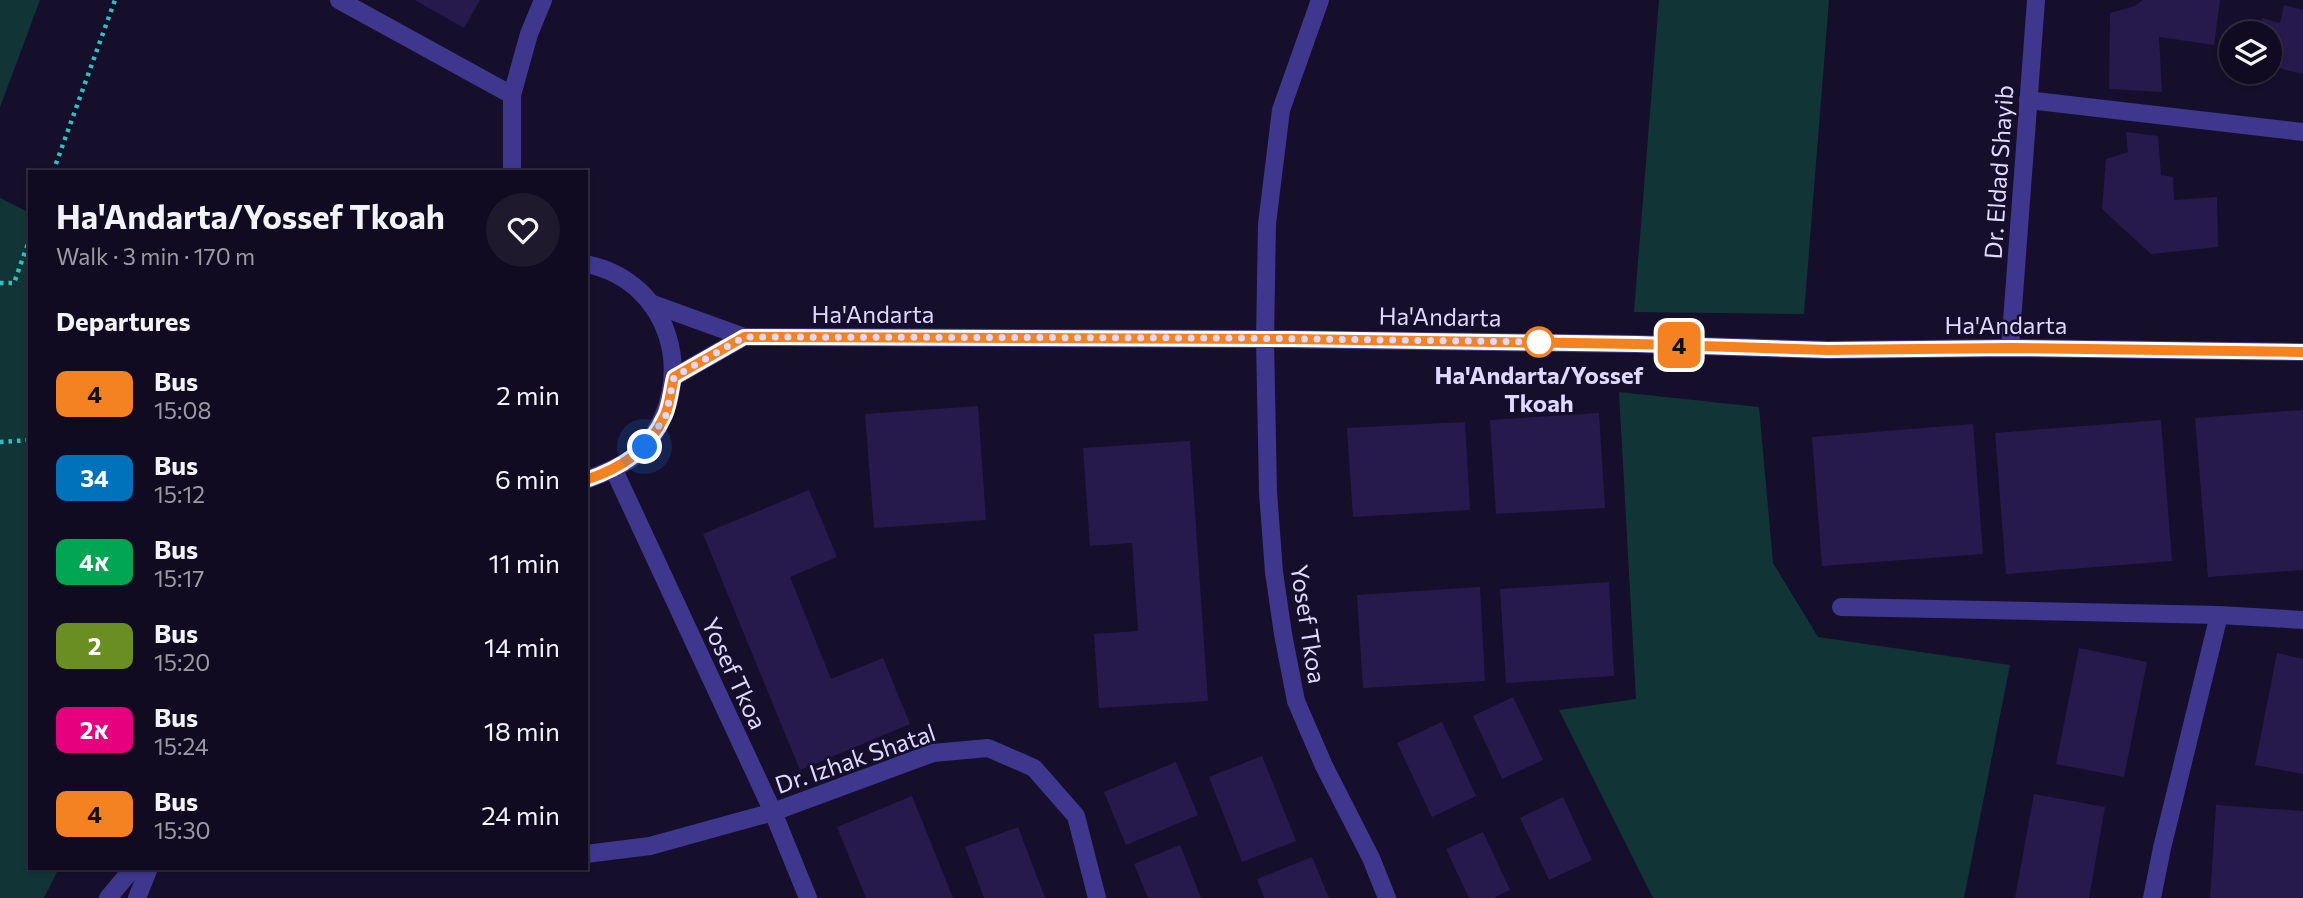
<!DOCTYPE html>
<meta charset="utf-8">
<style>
:root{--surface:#100b20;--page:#1e192d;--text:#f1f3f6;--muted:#9c9ba5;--line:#302b3e}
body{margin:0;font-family:Commissioner,Heebo,sans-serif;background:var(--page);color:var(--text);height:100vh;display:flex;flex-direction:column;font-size:26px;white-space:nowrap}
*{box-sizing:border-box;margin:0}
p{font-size:23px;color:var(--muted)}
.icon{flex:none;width:38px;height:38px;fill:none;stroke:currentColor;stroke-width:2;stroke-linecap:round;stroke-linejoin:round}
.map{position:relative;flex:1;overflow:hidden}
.sheet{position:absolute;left:28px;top:170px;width:560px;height:700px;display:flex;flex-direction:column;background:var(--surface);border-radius:0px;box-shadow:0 2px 5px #0004,0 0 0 2px var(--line)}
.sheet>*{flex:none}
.badge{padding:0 14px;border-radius:10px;font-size:24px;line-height:46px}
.tools{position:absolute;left:2219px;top:21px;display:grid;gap:14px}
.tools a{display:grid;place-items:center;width:63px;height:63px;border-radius:50%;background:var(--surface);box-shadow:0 2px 5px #0004,0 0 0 2px var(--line);font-size:35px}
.you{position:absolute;width:35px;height:35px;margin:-18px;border:5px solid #fff;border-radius:50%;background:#1a73e8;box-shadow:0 0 0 10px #1a73e833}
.map>.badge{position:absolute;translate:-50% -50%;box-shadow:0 0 0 4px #fff}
h2{padding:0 28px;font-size:26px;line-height:63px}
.round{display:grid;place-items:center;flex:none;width:74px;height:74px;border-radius:37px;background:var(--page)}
.overview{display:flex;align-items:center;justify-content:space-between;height:119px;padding:0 28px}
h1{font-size:33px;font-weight:700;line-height:52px}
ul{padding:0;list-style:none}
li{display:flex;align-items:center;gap:21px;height:84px;padding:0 28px}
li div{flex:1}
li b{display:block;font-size:26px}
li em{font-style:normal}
li .badge{min-width:77px;font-weight:700;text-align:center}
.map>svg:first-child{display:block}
</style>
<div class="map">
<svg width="2303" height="898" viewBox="0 0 2303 898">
<rect width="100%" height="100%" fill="#150f2b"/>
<g fill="#113536">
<polygon points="0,0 40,0 0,107"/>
<polygon points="1659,0 1829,0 1804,314 1634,312"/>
<polygon points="0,198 30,213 30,868 59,868 44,898 0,898"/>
<polygon points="1619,392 1759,407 1773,563 1818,637 2010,665 1964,898 1653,898 1559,710 1636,699"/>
</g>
<g fill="#261a4d">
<polygon points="415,0 480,0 464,28"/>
<polygon points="2143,0 2220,0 2214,45 2159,37 2162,92 2109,89 2110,13 2135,6"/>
<polygon points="2284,5 2303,10 2303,74 2270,66 2270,33 2258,33 2262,18 2280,23"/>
<polygon points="2126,132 2158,136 2161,175 2173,177 2174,200 2217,197 2218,247 2151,254 2102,209 2106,159 2128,152"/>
<polygon points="978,406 986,520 874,528 865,414"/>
<polygon points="2303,410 2303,570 2208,577 2195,418"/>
<polygon points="1599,413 1605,508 1496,514 1490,420"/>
<polygon points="2161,420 2172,561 2006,574 1995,433"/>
<polygon points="1465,422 1470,510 1353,517 1347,428"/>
<polygon points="1973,424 1983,554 1822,566 1812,437"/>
<polygon points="1190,441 1208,701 1099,708 1094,634 1138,631 1132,543 1090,546 1083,448"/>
<polygon points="809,490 837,557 790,577 831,679 883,658 910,724 800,770 703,534"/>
<polygon points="1609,582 1614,676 1506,683 1500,589"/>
<polygon points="1480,587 1485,681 1363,688 1357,595"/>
<polygon points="2079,648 2147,662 2124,777 2056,764"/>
<polygon points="2277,653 2303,659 2303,774 2255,765"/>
<polygon points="1513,697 1543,760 1502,779 1473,716"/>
<polygon points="1442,722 1476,796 1432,817 1397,743"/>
<polygon points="1262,756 1296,841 1242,862 1209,777"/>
<polygon points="1176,762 1198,815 1126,845 1104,792"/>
<polygon points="2034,794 2105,807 2089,898 2015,898"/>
<polygon points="912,796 953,898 866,898 837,827"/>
<polygon points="1563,797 1592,860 1549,880 1520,818"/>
<polygon points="2216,805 2303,811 2303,898 2210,898"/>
<polygon points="1018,827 1045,898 984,898 965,847"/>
<polygon points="1483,832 1510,890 1493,898 1469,898 1446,849"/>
<polygon points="1180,845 1201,898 1148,898 1134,864"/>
<polygon points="1312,857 1329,898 1264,898 1257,879"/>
</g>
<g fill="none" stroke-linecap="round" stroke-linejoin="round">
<g stroke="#28c4c2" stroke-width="4.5" stroke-dasharray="3.5 5" stroke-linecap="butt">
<polyline points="53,172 115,0"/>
<polyline points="0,283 14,283 30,238"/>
<polyline points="0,442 30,440"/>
</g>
<polyline stroke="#3e378d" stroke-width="18" points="2028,100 2303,132"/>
<g stroke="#3e378d" stroke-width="18">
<polyline points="339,0 512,95"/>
<polyline points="1320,0 1281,110 1267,224 1265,339 1268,492 1274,572 1283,634 1296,701 1324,766 1371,858 1387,898"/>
<polyline points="512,172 512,95 529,34 543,0"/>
<polyline points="2010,348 2036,0"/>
<polyline points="614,470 773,812 808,898"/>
<polyline points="1841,607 2219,615 2303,620"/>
<polyline points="586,854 650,846 773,812 933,753 988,748 1034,768 1076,816 1097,898"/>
<polyline points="2152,898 2162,848 2219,615"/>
</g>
<g stroke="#3e378d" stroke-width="18">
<path d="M586,264C672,281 698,381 646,445C631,463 607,472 586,480"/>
<polyline points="650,303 744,337 1265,339 1637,344 1828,350 2010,348 2303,352"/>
<polyline points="674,377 744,337"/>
<polyline points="108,898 133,868"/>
<polyline points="137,898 149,868"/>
</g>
</g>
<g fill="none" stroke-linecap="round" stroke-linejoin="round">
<g stroke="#fff" stroke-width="16">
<path id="line" d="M586,480C621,468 649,451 665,415C670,404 671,389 674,377L744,337L1292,339L1637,344L1828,350L2010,348L2303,352"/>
</g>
<use href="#line" stroke="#f58220" stroke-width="10"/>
<polyline stroke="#dfd9ff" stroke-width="7" stroke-dasharray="0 12.6" points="645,447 666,415 674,377 744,337 1238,338 1539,342"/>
</g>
<circle fill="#fff" stroke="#f58220" stroke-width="3.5" cx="1539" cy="342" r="14"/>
<g text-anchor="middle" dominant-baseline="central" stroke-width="5" stroke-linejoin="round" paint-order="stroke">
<g font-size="24" fill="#dfd9ff" stroke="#150f2b">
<text transform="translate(1998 172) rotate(-86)">Dr. Eldad Shayib</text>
<text x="873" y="313">Ha'Andarta</text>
<text transform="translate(1440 316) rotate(1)">Ha'Andarta</text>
<text x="2006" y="324">Ha'Andarta</text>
<text transform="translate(1309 624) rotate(81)">Yosef Tkoa</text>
<text transform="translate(735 673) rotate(65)">Yosef Tkoa</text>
<text transform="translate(855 758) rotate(-19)">Dr. Izhak Shatal</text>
</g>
<g font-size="24" font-weight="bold" fill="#dfd9ff" stroke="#150f2b">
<text x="1539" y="374">Ha'Andarta/Yossef<tspan x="1539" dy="28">Tkoah</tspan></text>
</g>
</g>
</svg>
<div class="tools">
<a><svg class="icon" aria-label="layers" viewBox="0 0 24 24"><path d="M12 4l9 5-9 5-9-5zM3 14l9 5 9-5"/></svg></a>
</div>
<div class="you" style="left:645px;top:447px"></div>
<b class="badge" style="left:1679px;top:345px;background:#f58220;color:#111">4</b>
<section class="sheet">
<div class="overview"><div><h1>Ha'Andarta/Yossef Tkoah</h1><p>Walk · 3 min · 170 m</p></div><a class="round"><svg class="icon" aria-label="heart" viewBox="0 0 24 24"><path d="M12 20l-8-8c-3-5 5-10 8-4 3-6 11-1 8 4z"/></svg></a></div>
<h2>Departures</h2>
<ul>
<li><span class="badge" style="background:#f58220;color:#111">4</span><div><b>Bus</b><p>15:08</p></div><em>2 min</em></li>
<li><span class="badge" style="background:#0072bc;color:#fff">34</span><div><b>Bus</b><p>15:12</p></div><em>6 min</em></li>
<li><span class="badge" style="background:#00a651;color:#fff">4א</span><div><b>Bus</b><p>15:17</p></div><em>11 min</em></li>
<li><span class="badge" style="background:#6b8e23;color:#fff">2</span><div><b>Bus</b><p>15:20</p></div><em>14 min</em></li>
<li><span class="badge" style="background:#e6007e;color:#fff">2א</span><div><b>Bus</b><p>15:24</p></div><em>18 min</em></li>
<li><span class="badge" style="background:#f58220;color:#111">4</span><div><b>Bus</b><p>15:30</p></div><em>24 min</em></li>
</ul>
</section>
</div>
